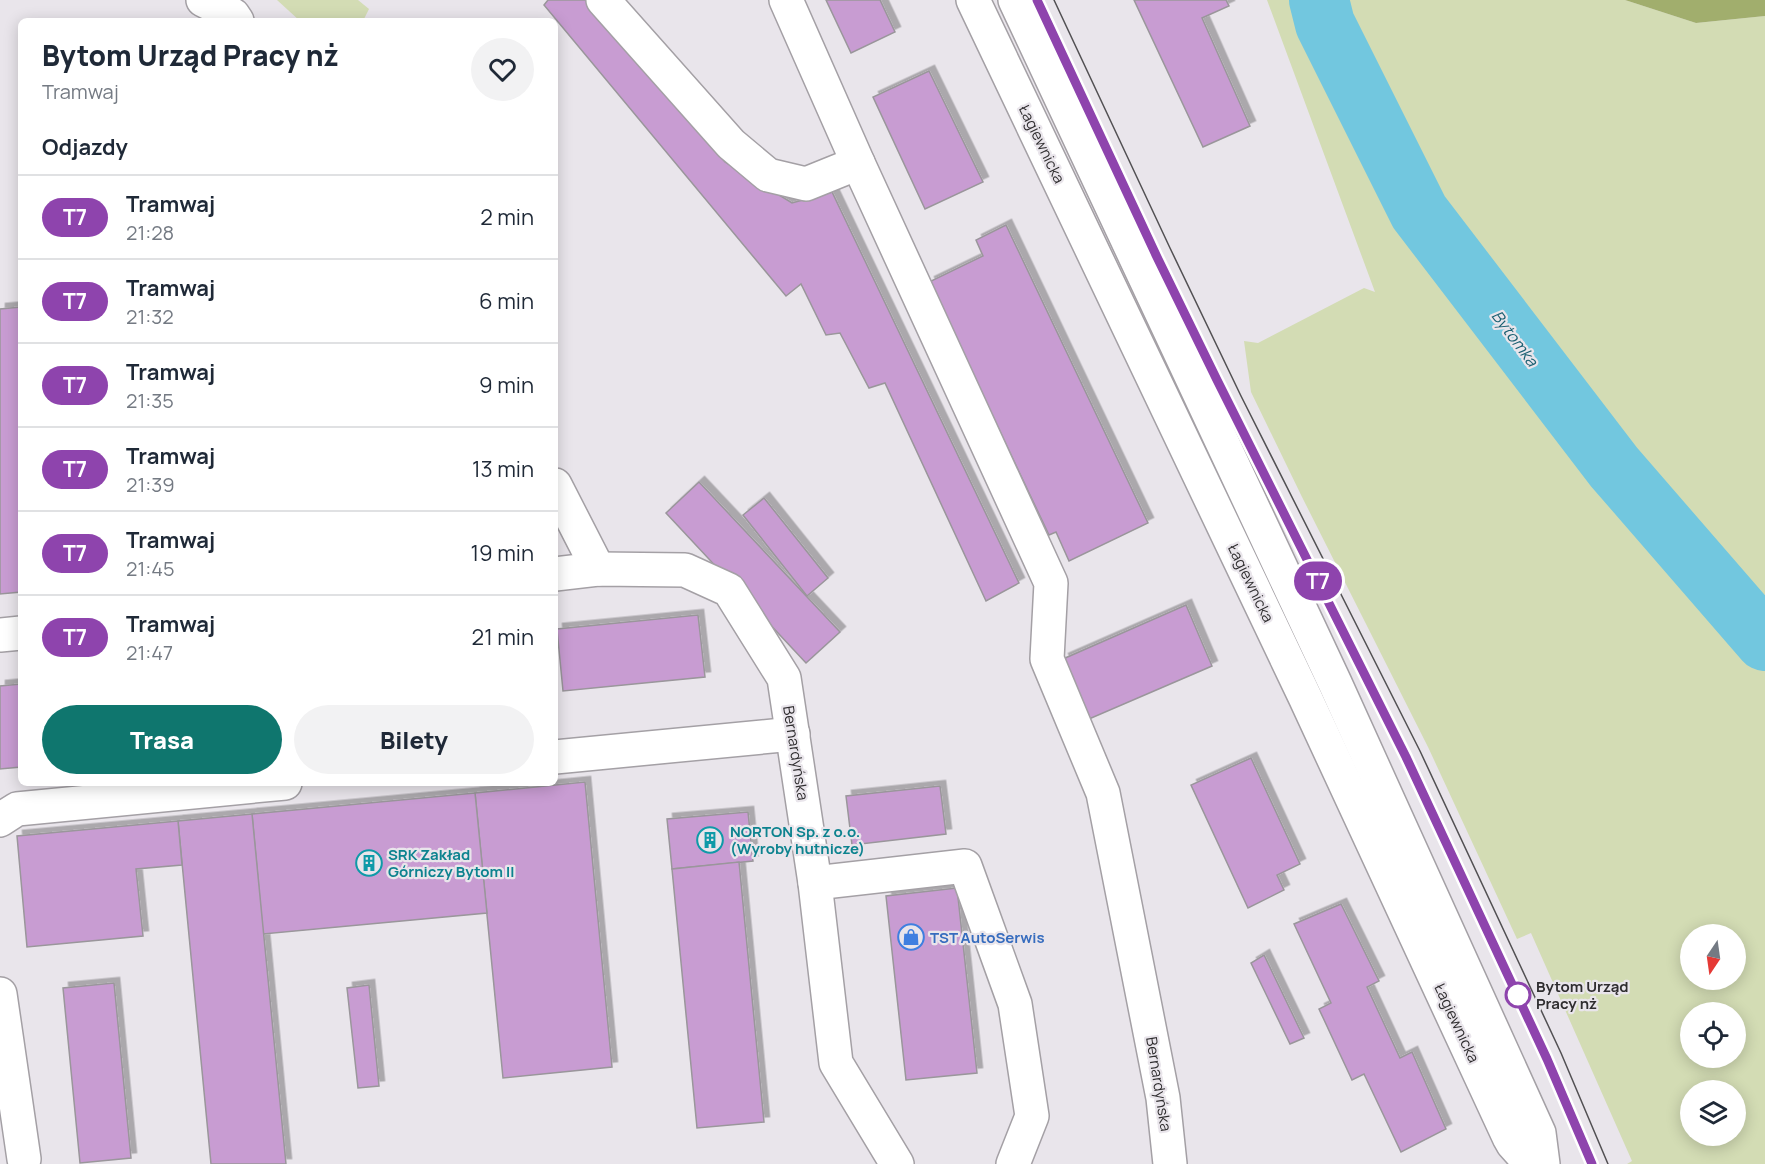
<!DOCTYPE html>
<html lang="pl">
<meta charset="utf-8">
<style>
:root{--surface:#fff;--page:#f2f2f3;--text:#1f2937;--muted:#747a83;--line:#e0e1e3;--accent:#0f766e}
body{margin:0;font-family:Manrope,sans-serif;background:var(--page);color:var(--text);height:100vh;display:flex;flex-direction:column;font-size:22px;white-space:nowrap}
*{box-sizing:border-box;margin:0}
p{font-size:20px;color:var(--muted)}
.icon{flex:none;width:33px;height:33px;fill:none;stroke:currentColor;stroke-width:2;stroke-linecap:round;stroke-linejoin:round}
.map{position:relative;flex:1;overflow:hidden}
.side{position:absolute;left:18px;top:18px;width:540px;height:768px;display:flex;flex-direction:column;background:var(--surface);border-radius:9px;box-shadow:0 3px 15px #0003}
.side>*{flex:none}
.badge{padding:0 12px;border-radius:20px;font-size:21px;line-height:39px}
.needle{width:39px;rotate:193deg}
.controls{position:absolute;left:1680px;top:924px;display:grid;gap:12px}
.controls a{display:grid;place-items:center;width:66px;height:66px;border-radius:50%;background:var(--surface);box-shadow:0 3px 15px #0003;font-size:30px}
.map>.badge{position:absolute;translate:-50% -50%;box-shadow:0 0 0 3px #fff}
h2{padding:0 24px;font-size:22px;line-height:54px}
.round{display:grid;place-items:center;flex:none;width:63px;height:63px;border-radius:32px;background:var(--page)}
.overview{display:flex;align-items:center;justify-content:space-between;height:102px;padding:0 24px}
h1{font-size:28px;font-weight:800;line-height:45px}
.button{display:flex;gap:12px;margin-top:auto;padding:12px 24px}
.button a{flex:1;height:69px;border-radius:36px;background:var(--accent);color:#fff;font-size:24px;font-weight:800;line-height:69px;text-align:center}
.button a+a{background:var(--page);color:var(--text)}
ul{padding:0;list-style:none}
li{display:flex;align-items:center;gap:18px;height:84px;padding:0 24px;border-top:2px solid var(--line)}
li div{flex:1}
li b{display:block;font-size:22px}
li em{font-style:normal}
li .badge{min-width:66px;font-weight:700;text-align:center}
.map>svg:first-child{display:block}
</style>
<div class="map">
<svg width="1765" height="1164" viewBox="0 0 1765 1164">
<defs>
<filter id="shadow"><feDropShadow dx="5.5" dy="-5.5" stdDeviation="0" flood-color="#0004"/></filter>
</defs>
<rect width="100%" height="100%" fill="#e9e5eb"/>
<g fill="#d3dcb4" fill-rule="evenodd">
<polygon points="277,0 358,0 369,9 363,21 300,21"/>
<path d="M1267,0H1625L1696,23L1765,16V1164H1627L1632,1161L1531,933L1517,939L1428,747L1302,497L1251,392L1244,341L1258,343L1364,288L1375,292ZM1690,934H1736V980H1690ZM1690,1012H1736V1058H1690ZM1690,1090H1736V1136H1690Z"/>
</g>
<polygon fill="#a1ae6d" points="1625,0 1765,0 1765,16 1696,23"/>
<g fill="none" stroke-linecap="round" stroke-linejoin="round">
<polyline stroke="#72c7df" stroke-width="60" points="1319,0 1325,24 1419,212 1614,467 1765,641"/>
</g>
<g fill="#c89cd2" stroke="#9a969b" stroke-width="1.5" filter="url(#shadow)">
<polygon points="548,0 587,0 725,162 792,203 832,192 1019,583 986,601 885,383 869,388 840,333 826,335 801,284 786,296 544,5"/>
<polygon points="826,0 880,0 895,32 851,53"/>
<polygon points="1134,0 1226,0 1229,6 1202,18 1250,126 1203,147"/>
<polygon points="929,71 983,182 925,209 873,97"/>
<polygon points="1006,225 1148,523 1069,561 1056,532 1049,535 929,282 983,256 976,240"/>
<polygon points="21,307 21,592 0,594 0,309"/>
<polygon points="699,482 840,632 806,663 666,513"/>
<polygon points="764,498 828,578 807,596 743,515"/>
<polygon points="1186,605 1212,666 1089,719 1063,659"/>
<polygon points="698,615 705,677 563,691 557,629"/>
<polygon points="21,684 21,767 0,769 0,686"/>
<polygon points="1251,758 1300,864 1277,875 1284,890 1248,908 1191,785"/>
<polygon points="585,782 612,1067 503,1078 475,793"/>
<polygon points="940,786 946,834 852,845 846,796"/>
<polygon points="475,793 487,913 263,934 252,814"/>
<polygon points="748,812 753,861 672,869 667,819"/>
<polygon points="252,814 286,1164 211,1164 178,821"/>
<polygon points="178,821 182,865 136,869 143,936 27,947 17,836"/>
<polygon points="739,862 764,1122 697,1128 672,869"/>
<polygon points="957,888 977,1073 906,1080 886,896"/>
<polygon points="1341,904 1379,981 1367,987 1400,1058 1412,1052 1446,1129 1401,1152 1364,1074 1352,1080 1319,1009 1331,1003 1294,924"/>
<polygon points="1264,955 1304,1038 1290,1044 1251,963"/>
<polygon points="114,983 131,1158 80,1163 63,988"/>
<polygon points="369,985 379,1086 358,1088 347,988"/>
</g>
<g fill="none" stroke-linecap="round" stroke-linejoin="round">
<g stroke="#a4a0a5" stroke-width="36">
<g id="minor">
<polyline points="203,0 233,15 237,21"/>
<polyline points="603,0 731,144 768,175 806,184 858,163"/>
<polyline points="786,0 858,163 1051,583 1047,659 1103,793 1163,1098 1170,1164"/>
<polyline points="555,485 598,569"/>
<polyline points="555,574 598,569 685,570 729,590 784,678 815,883 836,1063 897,1164"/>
<polyline points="0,635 21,633"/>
<polyline points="555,757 793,734"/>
<polyline points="0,820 17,809 285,783"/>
<polyline points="815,883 965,866 1015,1004 1032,1116 1013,1164"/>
<polyline points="0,994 24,1159"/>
</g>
</g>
<g stroke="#a4a0a5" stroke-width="36">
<g id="major">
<polyline points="973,0 1305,697 1509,1137 1513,1144 1531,1164"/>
<polyline points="1015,0 1335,683 1539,1133 1543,1164"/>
</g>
</g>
<use href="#minor" stroke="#fff" stroke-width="33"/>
<use href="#major" stroke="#fff" stroke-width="33"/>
<g stroke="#525053" stroke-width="1.5">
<polyline points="1037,0 1157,255 1227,401 1406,757 1547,1059 1592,1164"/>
<polyline points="1054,0 1170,248 1241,396 1420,751 1561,1053 1608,1164"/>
</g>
</g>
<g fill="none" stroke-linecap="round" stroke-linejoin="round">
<g stroke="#fff" stroke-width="14">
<polyline id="line" points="1037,0 1156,255 1217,380 1406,757 1547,1059 1592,1164"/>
</g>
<use href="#line" stroke="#8e44ad" stroke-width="9"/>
</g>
<defs>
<g id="building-ring" transform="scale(1.35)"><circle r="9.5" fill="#e9e5eb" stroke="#0f9aa8" stroke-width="1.5"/><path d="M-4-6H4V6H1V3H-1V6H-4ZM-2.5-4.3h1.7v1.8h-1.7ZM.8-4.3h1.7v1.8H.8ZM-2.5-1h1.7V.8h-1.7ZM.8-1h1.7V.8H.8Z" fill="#0f9aa8"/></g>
<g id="shop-ring" transform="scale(1.35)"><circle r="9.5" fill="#e9e5eb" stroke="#3f7fe0" stroke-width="1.5"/><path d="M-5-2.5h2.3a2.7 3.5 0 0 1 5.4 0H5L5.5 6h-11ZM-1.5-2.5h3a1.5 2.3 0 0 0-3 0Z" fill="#3f7fe0"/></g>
</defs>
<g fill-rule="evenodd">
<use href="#building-ring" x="710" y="840"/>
<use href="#building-ring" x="369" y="863"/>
<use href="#shop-ring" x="911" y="937"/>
</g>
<circle fill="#fff" stroke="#8e44ad" stroke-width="3" cx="1518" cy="995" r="12"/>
<g text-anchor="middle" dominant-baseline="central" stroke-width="4.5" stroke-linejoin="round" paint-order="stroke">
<g font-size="15" fill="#2f2d2f" stroke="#e9e5eb">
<text transform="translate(1042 144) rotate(64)">Łagiewnicka</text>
<text transform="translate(1251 583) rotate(64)">Łagiewnicka</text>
<text transform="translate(796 753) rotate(81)">Bernardyńska</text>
<text transform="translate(1457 1023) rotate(65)">Łagiewnicka</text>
<text transform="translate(1159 1084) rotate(81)">Bernardyńska</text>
</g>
<g font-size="15" font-weight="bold" fill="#0d838f" stroke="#e9e5eb" text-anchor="start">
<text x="730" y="831">NORTON Sp. z o.o.<tspan x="730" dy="17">(Wyroby hutnicze)</tspan></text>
<text x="388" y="854">SRK Zakład<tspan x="388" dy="17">Górniczy Bytom II</tspan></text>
</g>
<g font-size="15" font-weight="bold" fill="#366cbe" stroke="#e9e5eb" text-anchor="start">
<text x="930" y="937">TST AutoSerwis</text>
</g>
<g font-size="15" font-weight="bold" fill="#2f2d2f" stroke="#e9e5eb" text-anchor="start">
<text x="1536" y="986">Bytom Urząd<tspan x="1536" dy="17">Pracy nż</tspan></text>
</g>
<g font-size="16" font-style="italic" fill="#1b6072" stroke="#e9e5eb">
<text transform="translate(1515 338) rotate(53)">Bytomka</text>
</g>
</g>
</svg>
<div class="controls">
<a><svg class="needle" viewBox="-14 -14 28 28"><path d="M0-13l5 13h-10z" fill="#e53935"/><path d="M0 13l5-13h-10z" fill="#747a83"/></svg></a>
<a><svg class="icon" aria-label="locate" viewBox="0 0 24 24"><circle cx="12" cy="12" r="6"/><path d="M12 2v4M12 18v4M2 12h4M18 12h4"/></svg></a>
<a><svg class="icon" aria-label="layers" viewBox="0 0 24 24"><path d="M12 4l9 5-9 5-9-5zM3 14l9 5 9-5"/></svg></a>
</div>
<b class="badge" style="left:1318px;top:581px;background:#8e44ad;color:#fff">T7</b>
<section class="side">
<div class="overview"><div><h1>Bytom Urząd Pracy nż</h1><p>Tramwaj</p></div><a class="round"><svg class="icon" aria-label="heart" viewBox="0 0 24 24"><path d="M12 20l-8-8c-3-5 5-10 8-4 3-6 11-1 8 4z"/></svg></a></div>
<h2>Odjazdy</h2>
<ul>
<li><span class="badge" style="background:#8e44ad;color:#fff">T7</span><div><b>Tramwaj</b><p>21:28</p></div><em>2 min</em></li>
<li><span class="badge" style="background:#8e44ad;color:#fff">T7</span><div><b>Tramwaj</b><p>21:32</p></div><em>6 min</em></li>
<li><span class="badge" style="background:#8e44ad;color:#fff">T7</span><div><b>Tramwaj</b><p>21:35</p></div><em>9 min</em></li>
<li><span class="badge" style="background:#8e44ad;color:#fff">T7</span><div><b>Tramwaj</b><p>21:39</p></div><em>13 min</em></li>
<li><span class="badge" style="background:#8e44ad;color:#fff">T7</span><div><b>Tramwaj</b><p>21:45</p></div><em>19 min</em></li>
<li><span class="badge" style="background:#8e44ad;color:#fff">T7</span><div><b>Tramwaj</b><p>21:47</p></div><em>21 min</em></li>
</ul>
<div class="button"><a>Trasa</a><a>Bilety</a></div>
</section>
</div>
